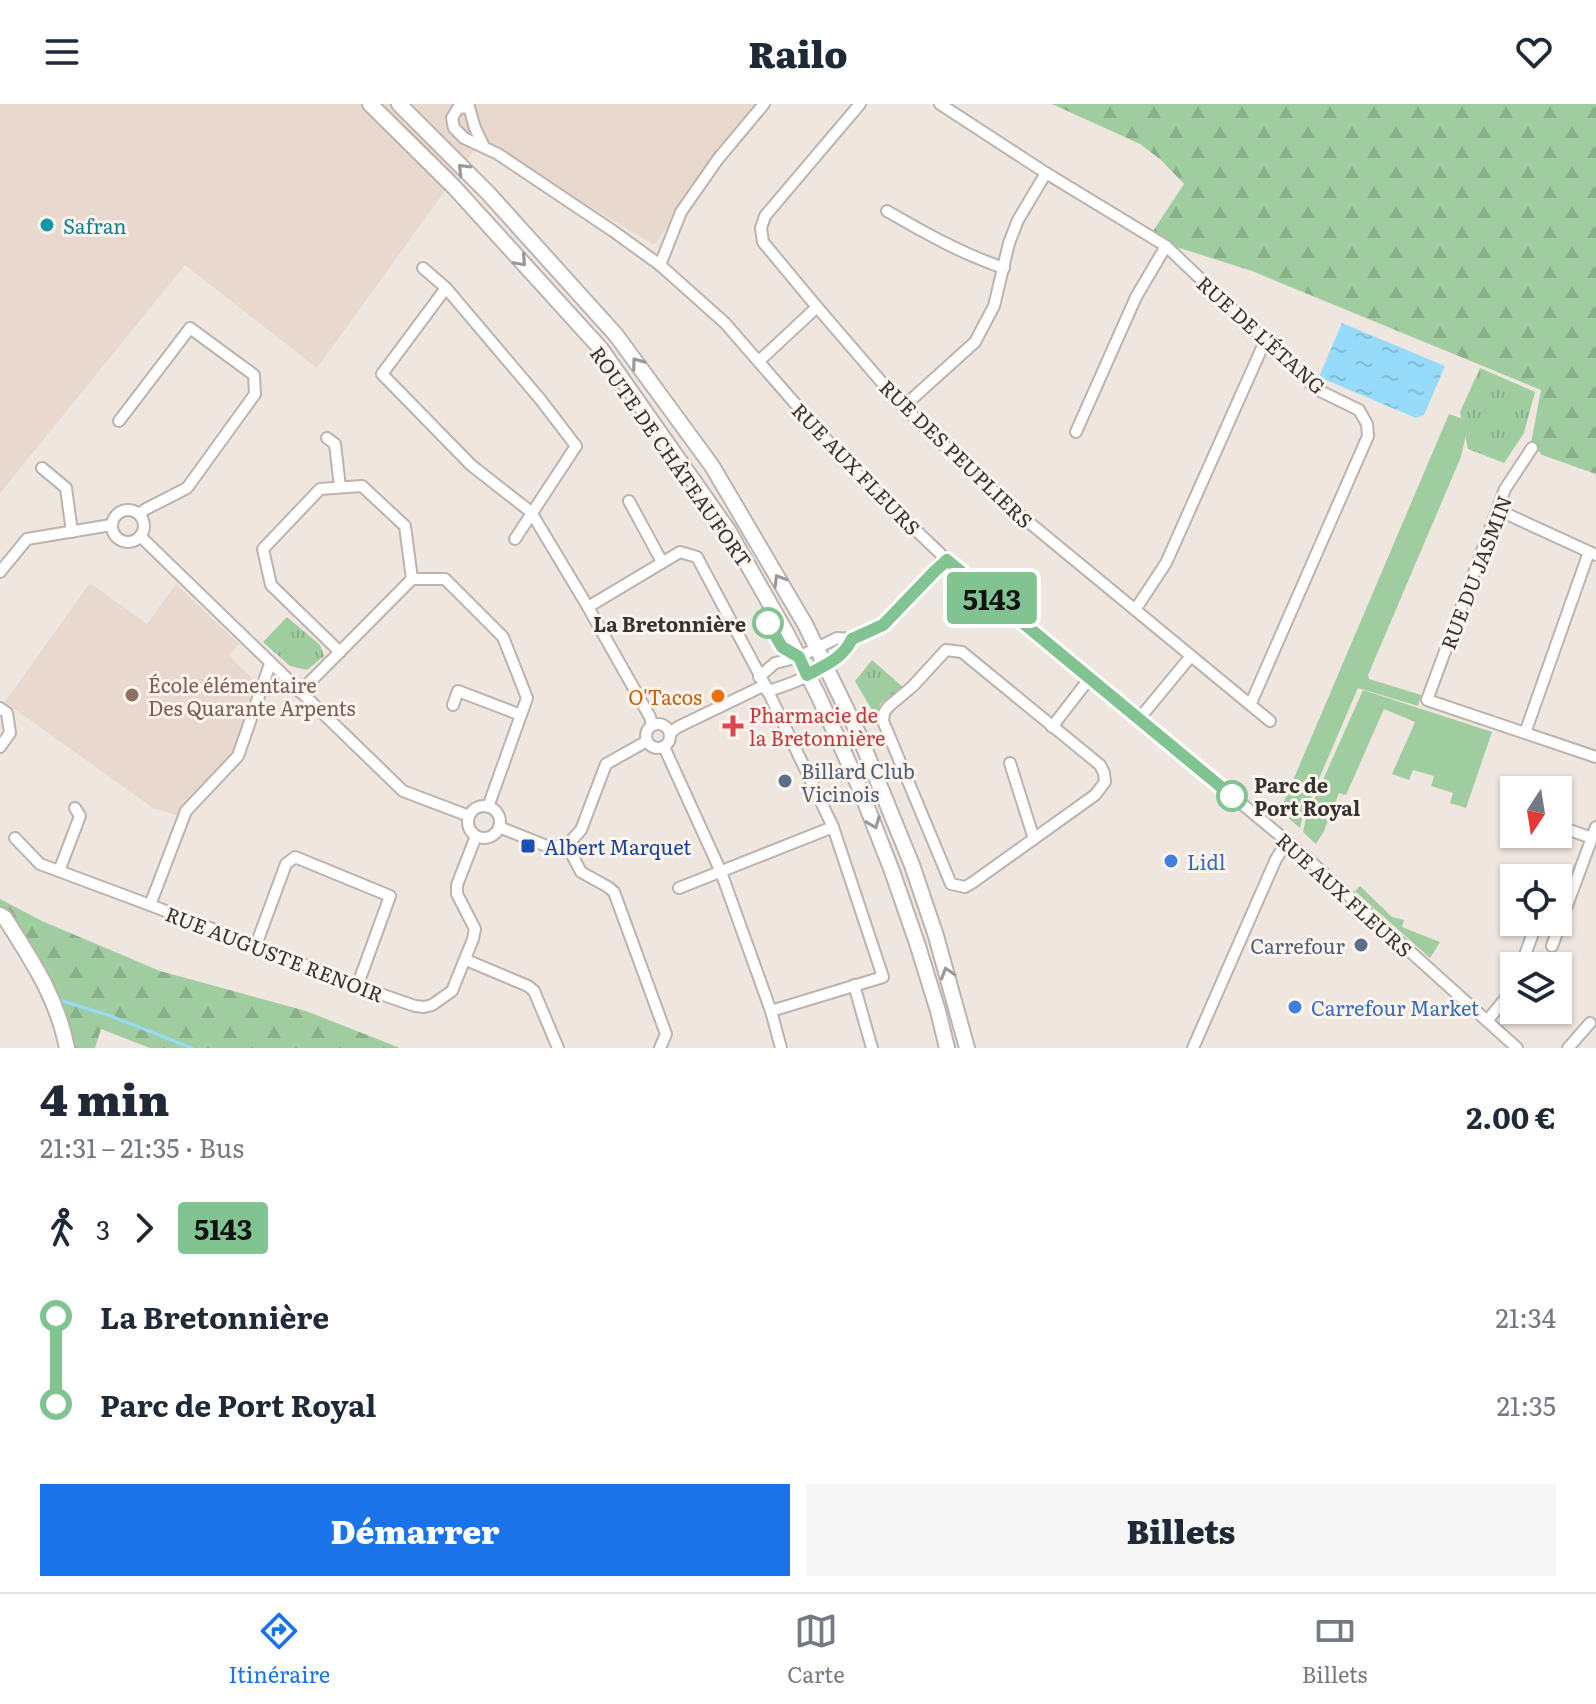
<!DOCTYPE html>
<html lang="fr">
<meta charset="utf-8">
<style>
:root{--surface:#fff;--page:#f6f6f7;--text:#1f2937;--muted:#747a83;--line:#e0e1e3;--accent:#1a73e8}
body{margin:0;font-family:Literata,serif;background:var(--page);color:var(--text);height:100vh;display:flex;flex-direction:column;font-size:30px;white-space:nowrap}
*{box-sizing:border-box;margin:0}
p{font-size:26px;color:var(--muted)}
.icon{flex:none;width:44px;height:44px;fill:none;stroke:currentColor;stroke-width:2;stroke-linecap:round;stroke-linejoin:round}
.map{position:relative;height:944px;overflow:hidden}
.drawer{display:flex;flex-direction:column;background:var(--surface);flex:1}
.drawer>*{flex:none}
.badge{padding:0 16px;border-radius:6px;font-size:28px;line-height:52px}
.needle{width:52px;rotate:192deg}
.controls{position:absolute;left:1500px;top:672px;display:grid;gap:16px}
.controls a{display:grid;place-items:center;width:72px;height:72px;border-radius:0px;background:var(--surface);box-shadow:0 2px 6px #0004;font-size:40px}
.map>.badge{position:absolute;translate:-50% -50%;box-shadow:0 0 0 4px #fff}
.legs{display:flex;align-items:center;gap:12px;height:88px;padding:0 40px;font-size:26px}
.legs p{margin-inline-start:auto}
.head{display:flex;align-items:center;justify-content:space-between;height:136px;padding:0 40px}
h1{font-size:44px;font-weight:800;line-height:60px}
.action{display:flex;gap:16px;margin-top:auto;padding:16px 40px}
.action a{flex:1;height:92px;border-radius:0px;background:var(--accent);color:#fff;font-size:32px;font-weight:800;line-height:92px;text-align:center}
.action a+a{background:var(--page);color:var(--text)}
ul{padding:0 40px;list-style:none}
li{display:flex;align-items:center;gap:28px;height:88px;font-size:30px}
li i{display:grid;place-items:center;width:12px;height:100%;margin:0 10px;background:currentColor}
li i::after{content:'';width:20px;height:20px;margin:-10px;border:6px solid;border-radius:50%;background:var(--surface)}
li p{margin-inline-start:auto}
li:first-child i{background:linear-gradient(#0000 50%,currentColor 0)}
li:last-child i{background:linear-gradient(currentColor 50%,#0000 0)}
header{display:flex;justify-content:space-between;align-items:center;height:104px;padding:0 40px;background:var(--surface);font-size:36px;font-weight:800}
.tab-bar{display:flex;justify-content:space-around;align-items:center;height:112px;border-top:2px solid var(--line);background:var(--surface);font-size:22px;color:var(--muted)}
.tab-bar a{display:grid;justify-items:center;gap:4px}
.tab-bar .on{color:var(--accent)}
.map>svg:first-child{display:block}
</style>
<header><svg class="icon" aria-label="menu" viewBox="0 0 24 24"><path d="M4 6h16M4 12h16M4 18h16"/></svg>Railo<svg class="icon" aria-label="heart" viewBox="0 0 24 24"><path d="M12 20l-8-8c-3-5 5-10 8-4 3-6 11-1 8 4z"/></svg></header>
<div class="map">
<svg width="1596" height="944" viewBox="0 0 1596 944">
<defs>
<pattern id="forest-firs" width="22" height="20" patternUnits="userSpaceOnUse" patternTransform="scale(2)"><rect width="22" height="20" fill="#9fcd9f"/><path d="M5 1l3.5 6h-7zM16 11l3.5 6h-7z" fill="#8ab089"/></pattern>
<pattern id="park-tufts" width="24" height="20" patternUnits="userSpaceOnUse" patternTransform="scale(2)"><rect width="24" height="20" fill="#9fcd9f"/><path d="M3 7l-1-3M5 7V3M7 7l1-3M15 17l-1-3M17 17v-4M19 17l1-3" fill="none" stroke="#8ab089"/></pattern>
<pattern id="water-ripples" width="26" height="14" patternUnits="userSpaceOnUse" patternTransform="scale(2)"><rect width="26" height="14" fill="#96dcfa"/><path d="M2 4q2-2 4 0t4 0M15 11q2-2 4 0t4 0" fill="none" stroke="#82bdd7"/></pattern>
</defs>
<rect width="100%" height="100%" fill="#efe6e0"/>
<g fill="#e8d8cd">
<polygon points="0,0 758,0 654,141 481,37 317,264 185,161 0,389"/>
<polygon points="90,479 147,520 176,480 239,540 229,551 255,578 255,584 234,645 229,653 182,701 178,712 153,704 5,598"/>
</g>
<g fill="#9fcd9f">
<polygon points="1449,310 1469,317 1461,353 1368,571 1369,575 1421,591 1418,602 1358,584 1303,712 1300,724 1280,707"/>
<polygon points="1363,586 1492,628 1466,704 1450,699 1453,689 1431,682 1434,672 1413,666 1409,676 1392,670 1415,618 1384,605 1346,691 1339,689 1324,727 1316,740 1303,728 1306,714"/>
<polygon points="1360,782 1392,813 1404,816 1402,823 1440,838 1430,854 1355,787"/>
</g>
<g fill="url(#forest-firs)">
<polygon points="1052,0 1596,0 1596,370 1542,351 1531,339 1541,286 1252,167 1170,141 1151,130 1184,80 1161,56 1140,40"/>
<polygon points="0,795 42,817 160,867 306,907 400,944 150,944 101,925 95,944 70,944 63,903 25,833 0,808"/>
</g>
<g fill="url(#park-tufts)">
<polygon points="1480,264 1535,288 1524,329 1504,359 1468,345 1460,308"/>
<polygon points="287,513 320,541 324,552 307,566 290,562 263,538"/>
<polygon points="872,556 904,584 881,599 876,613 855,577"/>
</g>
<polygon fill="url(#water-ripples)" points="1342,219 1445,262 1424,311 1416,314 1319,273"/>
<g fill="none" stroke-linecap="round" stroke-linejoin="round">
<polyline stroke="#96dcfa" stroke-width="3" points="56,895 108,911 192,944"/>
<g stroke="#bcb3ae" stroke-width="14">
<g id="street">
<polyline points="860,0 765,112 761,124 763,138 817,203 903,303 1008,401 1270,617"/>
<polyline points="940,0 1046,69 1166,142 1316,285 1359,306 1367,320 1368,332 1251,599"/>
<polyline points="484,43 475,24 469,3 458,4 452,14 454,24 464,34 498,50 613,127 660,161 725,219 853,366 947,456 1300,748 1517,944"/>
<path d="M887,107C925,129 962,150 1004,164"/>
<polyline points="660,161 681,108 718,55 764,0"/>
<polyline points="423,164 446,184"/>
<polyline points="759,257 817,203"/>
<polyline points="903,303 975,238 994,202 1009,139 1018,116 1046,69"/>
<polyline points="119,317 190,224 254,271 255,290 187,384 146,405 139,410"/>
<polyline points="1076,328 1136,193 1166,142"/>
<polyline points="327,334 335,340 340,383"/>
<polyline points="1532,344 1505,385 1427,596 1596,653"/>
<polyline points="42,364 66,384 72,428"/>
<polyline points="629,397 662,458"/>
<polyline points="1498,406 1596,451"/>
<circle cx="128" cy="422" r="16"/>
<polyline points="140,432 403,687 469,712"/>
<polyline points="515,435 576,342 540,295 446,184 382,270 471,361 531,408 588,503 650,613 652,621"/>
<polyline points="0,468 27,435 111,421"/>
<polyline points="588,503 680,448 697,453 765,581 833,723 883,873 771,907"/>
<polyline points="1135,506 1166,459 1265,237"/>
<polygon points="946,546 962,548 1100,661 1104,669 1105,678 1095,691 972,779 965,783 951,780 883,617 884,609 888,603 913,582"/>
<polyline points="340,548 271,481 263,445 320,385 362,382 405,422 412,475"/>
<polyline points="270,560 238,652 186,707 150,801 386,892 415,902 424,903 432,901 452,887 473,835 475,825 457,790 457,781 476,732"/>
<polyline points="759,573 775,559 799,553 837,534 852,535 883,521 934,468 947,456"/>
<path d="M767,587C788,582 833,563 847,546C849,543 851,539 852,535"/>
<polyline points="300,588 412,475 445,475 503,533 527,594 488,703"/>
<polyline points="453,601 458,587 521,611"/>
<polyline points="0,604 7,609 10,629 0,643"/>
<polyline points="1139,615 1191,552"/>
<circle cx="658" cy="632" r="12"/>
<polyline points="1052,623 1089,575"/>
<polyline points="670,629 678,623 765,581"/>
<polyline points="1525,629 1589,448"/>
<polyline points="664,643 721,768 771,907 781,944"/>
<polyline points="1010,659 1034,735"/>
<circle cx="484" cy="718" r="16"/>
<polyline points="1508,706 1514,708"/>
<polyline points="1558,722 1592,734"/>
<polyline points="499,723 549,743 567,741 581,726 606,660 647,637"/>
<polyline points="15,734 40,760 150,801"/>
<polyline points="567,741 581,768 608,783 614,788 666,930 660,944"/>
<polyline points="59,767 80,712 75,704"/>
<polyline points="679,784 833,723"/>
<polyline points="256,841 286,760 295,753 390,792 358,880"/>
<polyline points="1552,842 1596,723"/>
<polyline points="466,856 528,882 534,887 558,944"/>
<polyline points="1521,862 1537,818"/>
<polyline points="854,881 872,944"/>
<polyline points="1487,917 1505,895 1514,876"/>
<polyline points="1193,944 1276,755 1287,738"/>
<polyline points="1568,944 1590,919"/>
</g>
</g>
<g stroke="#bcb3ae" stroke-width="18">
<g id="secondary">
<polyline points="370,0 454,83 601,245 728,426 787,530 819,593 858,680 892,767 917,839 938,907 947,944"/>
<polyline points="399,0 488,89 616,231 712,362 805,520 859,631 912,761 936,832 967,944"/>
<path d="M0,811L5,814C32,857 57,893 67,944"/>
</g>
</g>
<use href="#street" stroke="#fff" stroke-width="10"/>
<use href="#secondary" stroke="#fff" stroke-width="14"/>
</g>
<defs><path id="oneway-chevron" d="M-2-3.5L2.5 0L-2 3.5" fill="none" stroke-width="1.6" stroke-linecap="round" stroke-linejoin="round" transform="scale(2)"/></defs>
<g stroke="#9a9898">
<use href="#oneway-chevron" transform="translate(463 65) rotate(-135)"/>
<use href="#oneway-chevron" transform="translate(521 157) rotate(48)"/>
<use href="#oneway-chevron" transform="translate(637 259) rotate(-126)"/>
<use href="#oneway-chevron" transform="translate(779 476) rotate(-121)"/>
<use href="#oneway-chevron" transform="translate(874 719) rotate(69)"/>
<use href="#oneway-chevron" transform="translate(947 869) rotate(-107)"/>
</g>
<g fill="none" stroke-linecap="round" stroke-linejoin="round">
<g stroke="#fff" stroke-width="18">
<path id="line-1" d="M768,519L782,543L799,553L807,571C826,561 843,554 852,535L883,521L934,468L947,456L1232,692"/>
</g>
<use href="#line-1" stroke="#81c391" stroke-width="12"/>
</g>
<circle fill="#0f9aa8" stroke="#fdf4ed" stroke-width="3" cx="47" cy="121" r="8"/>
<g fill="#fff" stroke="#81c391" stroke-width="4">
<circle cx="768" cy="519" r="14"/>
<circle cx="1232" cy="692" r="14"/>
</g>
<circle fill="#8d6e63" stroke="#fdf4ed" stroke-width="3" cx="132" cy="591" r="8"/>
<circle fill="#e8710a" stroke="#fdf4ed" stroke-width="3" cx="718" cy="592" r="8"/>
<path fill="#e0444e" stroke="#fdf4ed" stroke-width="3" d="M729 610h8v8h8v8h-8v8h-8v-8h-8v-8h8z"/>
<g fill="#5c6f8a" stroke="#fdf4ed" stroke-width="3">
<circle cx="785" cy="677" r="8"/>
<circle cx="1361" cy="841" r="8"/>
</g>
<rect fill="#1a4fb4" stroke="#fdf4ed" stroke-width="3" x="520" y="734" width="16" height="16" rx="4"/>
<g fill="#3f7fe0" stroke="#fdf4ed" stroke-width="3">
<circle cx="1171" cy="757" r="8"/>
<circle cx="1295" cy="903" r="8"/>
</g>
<g text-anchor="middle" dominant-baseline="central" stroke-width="6" stroke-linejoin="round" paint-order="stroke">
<g font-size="20" fill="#0d838f" stroke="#fdf4ed" text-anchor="start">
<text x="63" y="121">Safran</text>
</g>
<g font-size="20" fill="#363230" stroke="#fdf4ed">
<text transform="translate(1262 230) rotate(42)">RUE DE L'ÉTANG</text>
<text transform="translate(957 349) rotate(44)">RUE DES PEUPLIERS</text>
<text transform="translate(672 352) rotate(55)">ROUTE DE CHÂTEAUFORT</text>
<text transform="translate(857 364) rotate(46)">RUE AUX FLEURS</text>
<text transform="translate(1475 468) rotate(-69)">RUE DU JASMIN</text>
<text transform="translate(1345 790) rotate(42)">RUE AUX FLEURS</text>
<text transform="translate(275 849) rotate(21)">RUE AUGUSTE RENOIR</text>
</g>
<g font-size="20" font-weight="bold" fill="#363230" stroke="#fdf4ed" text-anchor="end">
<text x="746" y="519">La Bretonnière</text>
<text x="1254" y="680" text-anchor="start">Parc de<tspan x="1254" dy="23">Port Royal</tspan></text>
</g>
<g font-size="20" fill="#785e54" stroke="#fdf4ed" text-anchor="start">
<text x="148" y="580">École élémentaire<tspan x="148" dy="23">Des Quarante Arpents</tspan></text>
</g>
<g font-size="20" fill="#c56008" stroke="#fdf4ed" text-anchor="end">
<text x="702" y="592">O'Tacos</text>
</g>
<g font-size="20" fill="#be3a42" stroke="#fdf4ed" text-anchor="start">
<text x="749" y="610">Pharmacie de<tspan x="749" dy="23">la Bretonnière</tspan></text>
</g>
<g font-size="20" fill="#4e5e75" stroke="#fdf4ed" text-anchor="start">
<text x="801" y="666">Billard Club<tspan x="801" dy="23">Vicinois</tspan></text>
<text x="1345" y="841" text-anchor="end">Carrefour</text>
</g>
<g font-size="20" fill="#164399" stroke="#fdf4ed" text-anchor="start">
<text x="544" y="742">Albert Marquet</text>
</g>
<g font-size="20" fill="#366cbe" stroke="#fdf4ed" text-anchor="start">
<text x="1187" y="757">Lidl</text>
<text x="1311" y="903">Carrefour Market</text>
</g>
</g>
</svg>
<div class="controls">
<a><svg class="needle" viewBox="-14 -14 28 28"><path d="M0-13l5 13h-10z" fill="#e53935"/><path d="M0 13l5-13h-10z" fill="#747a83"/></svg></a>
<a><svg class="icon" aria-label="locate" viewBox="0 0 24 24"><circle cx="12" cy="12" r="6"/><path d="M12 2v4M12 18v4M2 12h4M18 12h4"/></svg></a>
<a><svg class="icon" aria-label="layers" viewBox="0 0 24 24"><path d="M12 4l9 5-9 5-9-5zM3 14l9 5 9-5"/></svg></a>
</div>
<b class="badge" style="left:992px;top:494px;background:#81c391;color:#111">5143</b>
</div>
<section class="drawer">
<div class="head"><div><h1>4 min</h1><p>21:31 – 21:35 · Bus</p></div><b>2.00 €</b></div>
<div class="legs"><svg class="icon" aria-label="walk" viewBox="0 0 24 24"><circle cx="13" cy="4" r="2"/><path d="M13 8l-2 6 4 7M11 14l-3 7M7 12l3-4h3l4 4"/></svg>3<svg class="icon" aria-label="forward" viewBox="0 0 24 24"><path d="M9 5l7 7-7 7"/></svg><b class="badge" style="background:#81c391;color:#111">5143</b></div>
<ul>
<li><i style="color:#81c391"></i><b>La Bretonnière</b><p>21:34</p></li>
<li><i style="color:#81c391"></i><b>Parc de Port Royal</b><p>21:35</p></li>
</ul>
<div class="action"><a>Démarrer</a><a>Billets</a></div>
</section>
<nav class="tab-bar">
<a class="on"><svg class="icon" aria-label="directions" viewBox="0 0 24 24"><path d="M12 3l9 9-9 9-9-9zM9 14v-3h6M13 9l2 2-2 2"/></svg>Itinéraire</a>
<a><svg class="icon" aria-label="map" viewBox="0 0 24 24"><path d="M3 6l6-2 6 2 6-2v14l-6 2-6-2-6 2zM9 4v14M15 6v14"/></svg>Carte</a>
<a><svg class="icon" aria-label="tickets" viewBox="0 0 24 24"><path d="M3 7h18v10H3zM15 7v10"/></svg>Billets</a>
</nav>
